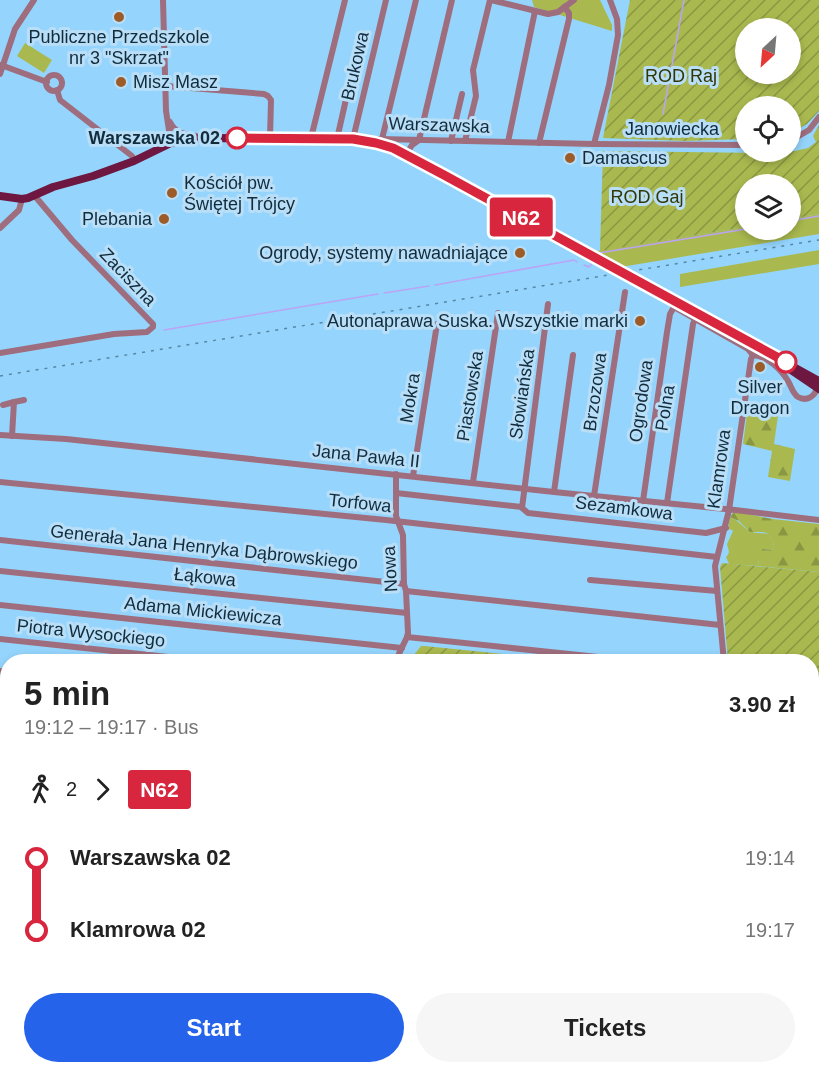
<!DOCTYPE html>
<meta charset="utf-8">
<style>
:root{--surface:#fff;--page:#f6f6f6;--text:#222;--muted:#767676;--accent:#2563eb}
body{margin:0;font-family:Helvetica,sans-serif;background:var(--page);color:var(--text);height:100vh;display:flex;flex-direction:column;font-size:22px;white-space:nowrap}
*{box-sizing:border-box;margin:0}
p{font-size:20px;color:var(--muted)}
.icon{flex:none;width:33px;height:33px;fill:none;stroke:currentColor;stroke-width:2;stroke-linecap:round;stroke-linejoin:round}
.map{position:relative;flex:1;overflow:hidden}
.details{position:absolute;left:0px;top:654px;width:819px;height:420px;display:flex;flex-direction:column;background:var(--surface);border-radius:24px 24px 0 0;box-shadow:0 3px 9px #0003}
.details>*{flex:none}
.badge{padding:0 12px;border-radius:4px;font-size:21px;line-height:39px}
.needle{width:39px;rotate:206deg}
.buttons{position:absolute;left:735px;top:18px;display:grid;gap:12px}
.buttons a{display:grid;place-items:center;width:66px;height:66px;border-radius:50%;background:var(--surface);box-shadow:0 3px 9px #0003;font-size:30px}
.map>.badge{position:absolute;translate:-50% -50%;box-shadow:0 0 0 3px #fff}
.legs{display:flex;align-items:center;gap:9px;height:66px;padding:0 24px;font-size:20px}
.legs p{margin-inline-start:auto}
.summary{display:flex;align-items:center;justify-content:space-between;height:102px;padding:0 24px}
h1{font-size:33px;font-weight:700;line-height:45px}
.primary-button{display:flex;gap:12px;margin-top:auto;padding:12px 24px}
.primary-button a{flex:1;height:69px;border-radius:36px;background:var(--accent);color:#fff;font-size:24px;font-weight:700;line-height:69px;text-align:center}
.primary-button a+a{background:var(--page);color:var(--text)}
ul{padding:0 24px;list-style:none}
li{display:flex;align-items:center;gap:21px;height:72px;font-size:22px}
li i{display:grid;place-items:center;width:9px;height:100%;margin:0 8px;background:currentColor}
li i::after{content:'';width:15px;height:15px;margin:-8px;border:4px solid;border-radius:50%;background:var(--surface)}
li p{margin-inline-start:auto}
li:first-child i{background:linear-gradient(#0000 50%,currentColor 0)}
li:last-child i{background:linear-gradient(currentColor 50%,#0000 0)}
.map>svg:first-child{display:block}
</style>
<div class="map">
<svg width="819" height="1074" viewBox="0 0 819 1074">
<defs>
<pattern id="forest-firs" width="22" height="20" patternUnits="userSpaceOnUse" patternTransform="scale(1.5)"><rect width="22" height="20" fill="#aab94f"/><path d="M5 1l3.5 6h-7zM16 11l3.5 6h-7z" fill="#899743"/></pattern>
<pattern id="garden-furrows" width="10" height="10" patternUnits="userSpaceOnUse" patternTransform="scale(1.5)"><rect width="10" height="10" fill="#aab94f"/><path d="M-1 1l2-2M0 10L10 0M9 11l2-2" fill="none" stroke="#899743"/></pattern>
</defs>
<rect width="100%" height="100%" fill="#95d5fd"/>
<g fill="#aab94f">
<polygon points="532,0 600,0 612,25 612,31 534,7"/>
<polygon points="25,43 52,60 44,73 17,56"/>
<polygon points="819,214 819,234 621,267 597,251 745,227 746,230 790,230 791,219"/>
<polygon points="819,250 819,264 680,287 680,274"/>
<path d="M730,517C740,521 742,527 750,531C763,537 772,526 774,547L772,550L763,549L757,566L729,564L726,557C731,552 728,550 727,544L733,531L732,530L728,529Z"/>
<polygon points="0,1056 7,1057 8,1066 41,1067 30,1072 21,1070 15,1072 14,1074 0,1074"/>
</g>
<g fill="url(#forest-firs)">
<polygon points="748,405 778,416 774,444 795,449 790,481 768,477 772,451 743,444"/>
<path d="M736,512L773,519L819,524V572L757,566L759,561L757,557L759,550L763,549L772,550L774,547C772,530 764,532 750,532L739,521L730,517L733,513Z"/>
</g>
<g fill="url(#garden-furrows)" fill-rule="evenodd">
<path d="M630,0H819V111L807,124L791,133L790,106H746L745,139L685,141L603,138ZM790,28V74H746V28Z"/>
<polygon points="819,125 819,214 791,219 790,184 746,184 745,227 600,251 603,151 768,153 790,152 808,148 816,142 813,136"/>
<polygon points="722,563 819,572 819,1074 768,1074 768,1067 812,1066 812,662 728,661 720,567"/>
<polygon points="421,646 425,646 569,661 409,661"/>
<polygon points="619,1067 764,1067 764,1074 629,1074"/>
</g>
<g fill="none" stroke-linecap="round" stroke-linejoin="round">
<g stroke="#bba3f5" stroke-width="1.5">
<polyline points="663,114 684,0"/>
<polyline points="790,221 819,216"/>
<polyline points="599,253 746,229"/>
<polyline points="584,265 589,267 591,265 591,262"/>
<polyline points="435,285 574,260 577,262"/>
<polyline points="384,293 429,286"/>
<polyline points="164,330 378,294"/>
</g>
<g stroke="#9e6e7e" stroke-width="6">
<polyline points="163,0 166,111 171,143"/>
<polyline points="386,0 353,139 380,139 594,144 746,145"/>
<polyline points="491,0 548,14 558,12 574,0"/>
<polyline points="1,65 47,82"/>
<polyline points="0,74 15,29 34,0"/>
<circle cx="54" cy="83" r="8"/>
<polyline points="166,86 264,94 268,96 271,100 270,138"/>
<polyline points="57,90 60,100 132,156"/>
<path d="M170,122C176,134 185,134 196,136"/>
<polyline points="311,138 345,0"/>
<polyline points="337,139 361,33"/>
<polyline points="382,139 416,0"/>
<polyline points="419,140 452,0"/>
<polyline points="451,141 462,94"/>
<polyline points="465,141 476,96 473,70 490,0"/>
<polyline points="790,141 809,130 819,117"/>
<polyline points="508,142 535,11"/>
<polyline points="539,143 569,19 569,13 564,7"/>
<polyline points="594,144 609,85 618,35 617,19 610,0"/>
<polyline points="406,155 412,145 419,140"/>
<polyline points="0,228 19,210 22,199"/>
<polyline points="548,304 522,508 528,513 706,533 726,528"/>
<polyline points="0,353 114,334 147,332 153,327 153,324 72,240 34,195"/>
<path d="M753,355C767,356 781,369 788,381C791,386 793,394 798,397C807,402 815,396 817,388"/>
<polyline points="14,402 24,400"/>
<polyline points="3,405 14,402 12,436"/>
<polyline points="0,435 66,439 554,492 735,510 819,520"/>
<polyline points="413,476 437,324"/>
<polyline points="0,482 386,520 717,557"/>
<polyline points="473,482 498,313"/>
<polyline points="554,492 573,355"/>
<polyline points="396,493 522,507"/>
<polyline points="594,496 625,292"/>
<polyline points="643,501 667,332 670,314 674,307 748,349 753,355"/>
<polyline points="667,503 693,324 695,319"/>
<polyline points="0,540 404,584"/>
<polyline points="0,571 407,613"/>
<polyline points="590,580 717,591"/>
<polyline points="406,591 720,625"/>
<polyline points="0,605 402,648"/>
<polyline points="407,637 645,662"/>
<polyline points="0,639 215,662"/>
<polyline points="395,662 407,637 408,633 406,591 404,584 403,535 396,516 396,474"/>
<polyline points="724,662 715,566 729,510 751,359 753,355"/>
<polyline points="0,671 8,672"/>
<polyline points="0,718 8,718"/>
<polyline points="0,763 8,767"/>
<polyline points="0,919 8,922"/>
<polyline points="0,975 8,938"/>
<polyline points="0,1047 8,1048"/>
<polyline points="91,1066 124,1074"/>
<polyline points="528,1066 529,1070 544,1074"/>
<polyline points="586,1066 596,1074"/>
<polyline points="51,1074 52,1066"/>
<polyline points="186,1074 188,1066"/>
<polyline points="284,1074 285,1066"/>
<polyline points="341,1074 345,1066"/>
<polyline points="399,1074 401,1066"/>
<polyline points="449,1074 450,1066"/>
<polyline points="499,1074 501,1066"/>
</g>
<g stroke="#6e1841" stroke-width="8">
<polyline points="0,196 22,199 28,198 53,187 93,176 134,161 171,143 189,139 206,138 353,139 379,144 393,148 444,175 819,381"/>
<polyline points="791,370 819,389"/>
</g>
<polyline stroke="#5886a3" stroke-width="1.5" stroke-dasharray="3 6" stroke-linecap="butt" points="0,376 819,240"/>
</g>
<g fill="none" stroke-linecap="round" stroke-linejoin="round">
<g stroke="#fff" stroke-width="14">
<polyline id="line-1" points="237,138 353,139 376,143 393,148 444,175 786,362"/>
</g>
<use href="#line-1" stroke="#d7263d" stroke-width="9"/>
</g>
<g fill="#9d5c27" stroke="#b9def7" stroke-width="2">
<circle cx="119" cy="17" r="6"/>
<circle cx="121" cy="82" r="6"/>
<circle cx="570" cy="158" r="6"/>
<circle cx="172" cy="193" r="6"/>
<circle cx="164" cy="219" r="6"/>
<circle cx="520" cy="253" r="6"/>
<circle cx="640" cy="321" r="6"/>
<circle cx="760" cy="367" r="6"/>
</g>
<g fill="#fff" stroke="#d7263d" stroke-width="3">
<circle cx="237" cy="138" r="10"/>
<circle cx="786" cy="362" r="10"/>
</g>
<g text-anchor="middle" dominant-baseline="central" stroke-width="6" stroke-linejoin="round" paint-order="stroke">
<g font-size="18" fill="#122c3c" stroke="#b9def7" text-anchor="start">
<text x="119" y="37" text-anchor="middle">Publiczne Przedszkole<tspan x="119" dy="21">nr 3 "Skrzat"</tspan></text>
<text x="133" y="82">Misz Masz</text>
<text x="582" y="158">Damascus</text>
<text x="184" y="183">Kościół pw.<tspan x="184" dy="21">Świętej Trójcy</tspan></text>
<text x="152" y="219" text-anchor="end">Plebania</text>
<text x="508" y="253" text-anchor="end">Ogrody, systemy nawadniające</text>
<text x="628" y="321" text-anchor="end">Autonaprawa Suska. Wszystkie marki</text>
<text x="760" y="387" text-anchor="middle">Silver<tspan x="760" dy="21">Dragon</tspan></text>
</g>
<g font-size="18" fill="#122c3c" stroke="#b9def7">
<text transform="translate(355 66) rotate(-77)">Brukowa</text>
<text transform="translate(439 125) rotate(2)">Warszawska</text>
<text x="672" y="129">Janowiecka</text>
<text transform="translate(128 277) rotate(46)">Zaciszna</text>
<text transform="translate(595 392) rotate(-82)">Brzozowa</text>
<text transform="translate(522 394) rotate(-82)">Słowiańska</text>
<text transform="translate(470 396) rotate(-81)">Piastowska</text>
<text transform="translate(410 398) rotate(-81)">Mokra</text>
<text transform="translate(641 401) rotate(-82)">Ogrodowa</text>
<text transform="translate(665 408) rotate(-81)">Polna</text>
<text transform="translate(366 456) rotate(6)">Jana Pawła II</text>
<text transform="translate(719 469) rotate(-82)">Klamrowa</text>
<text transform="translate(360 503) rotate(6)">Torfowa</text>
<text transform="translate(624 508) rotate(7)">Sezamkowa</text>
<text transform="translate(204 547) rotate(6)">Generała Jana Henryka Dąbrowskiego</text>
<text transform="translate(390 569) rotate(-93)">Nowa</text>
<text transform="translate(205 577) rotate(6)">Łąkowa</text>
<text transform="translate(203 611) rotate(6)">Adama Mickiewicza</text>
<text transform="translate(91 633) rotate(6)">Piotra Wysockiego</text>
</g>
<g font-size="18" fill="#323805" stroke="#b9def7">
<text x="681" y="76">ROD Raj</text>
<text x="647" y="197">ROD Gaj</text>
</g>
<g font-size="18" font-weight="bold" fill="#122c3c" stroke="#b9def7" text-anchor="end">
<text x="220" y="138">Warszawska 02</text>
</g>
</g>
</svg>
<div class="buttons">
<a><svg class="needle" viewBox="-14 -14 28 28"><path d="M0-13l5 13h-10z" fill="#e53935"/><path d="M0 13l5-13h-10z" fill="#767676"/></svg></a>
<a><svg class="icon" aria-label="locate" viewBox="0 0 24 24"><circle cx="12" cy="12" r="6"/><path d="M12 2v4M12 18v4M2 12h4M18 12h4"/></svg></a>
<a><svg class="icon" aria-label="layers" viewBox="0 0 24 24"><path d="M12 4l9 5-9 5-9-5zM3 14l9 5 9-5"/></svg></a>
</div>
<b class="badge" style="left:521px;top:217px;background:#d7263d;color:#fff">N62</b>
<section class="details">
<div class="summary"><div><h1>5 min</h1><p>19:12 – 19:17 · Bus</p></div><b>3.90 zł</b></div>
<div class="legs"><svg class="icon" aria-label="walk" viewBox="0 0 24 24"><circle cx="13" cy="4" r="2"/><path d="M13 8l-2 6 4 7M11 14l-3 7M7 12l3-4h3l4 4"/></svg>2<svg class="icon" aria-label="forward" viewBox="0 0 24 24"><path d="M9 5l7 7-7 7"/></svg><b class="badge" style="background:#d7263d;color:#fff">N62</b></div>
<ul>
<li><i style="color:#d7263d"></i><b>Warszawska 02</b><p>19:14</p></li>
<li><i style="color:#d7263d"></i><b>Klamrowa 02</b><p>19:17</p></li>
</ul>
<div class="primary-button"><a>Start</a><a>Tickets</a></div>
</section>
</div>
